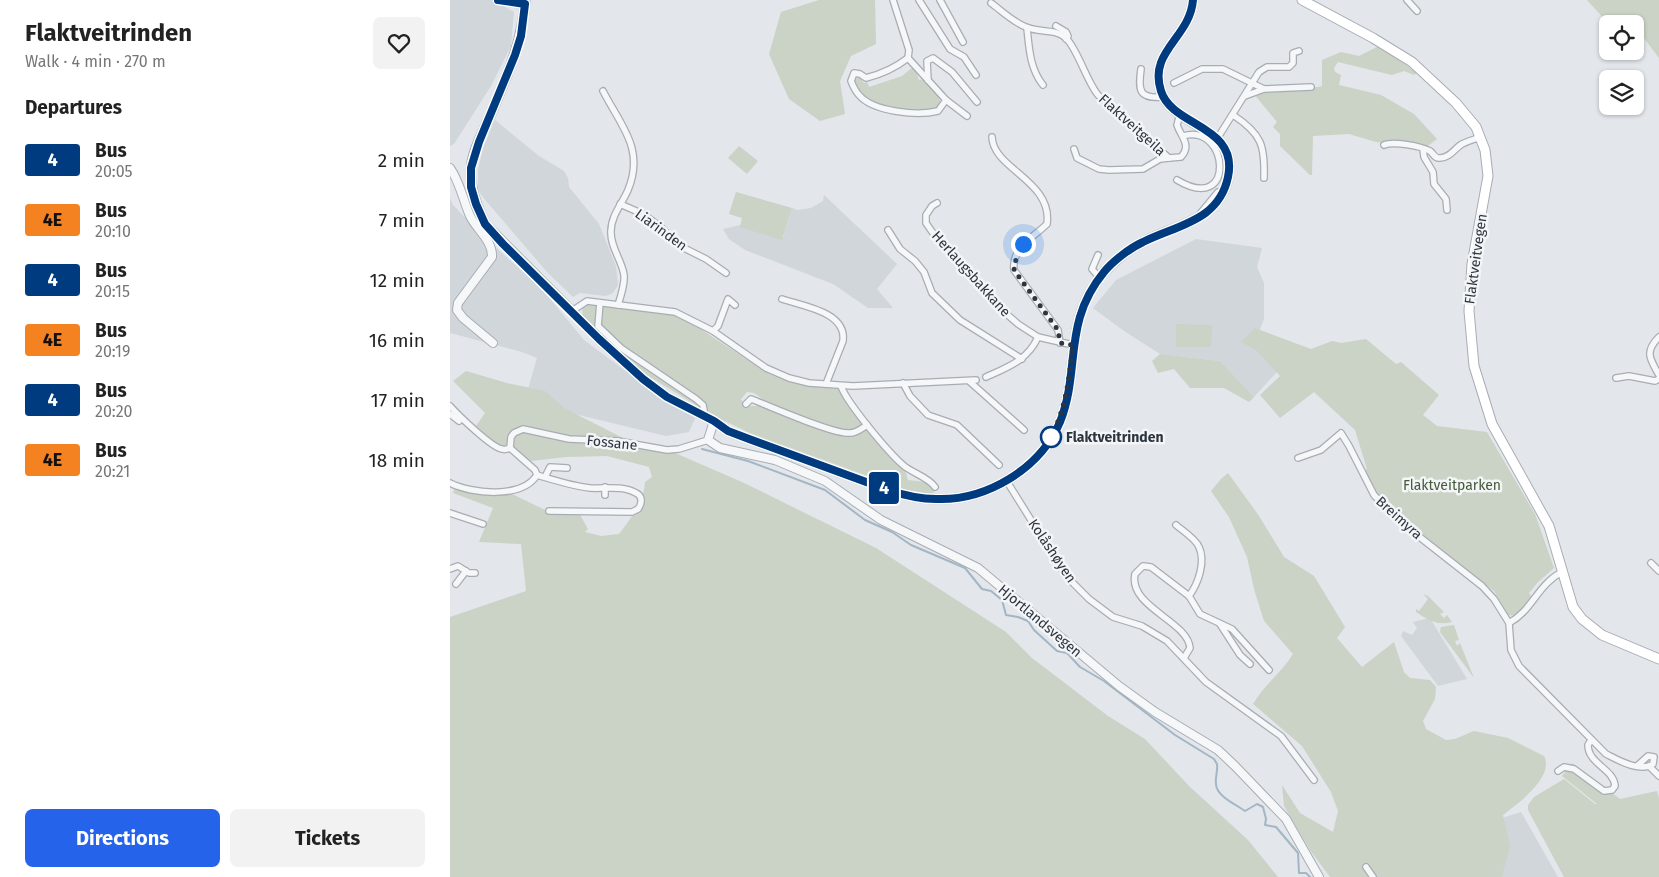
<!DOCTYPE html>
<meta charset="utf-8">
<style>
:root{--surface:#fff;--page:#f2f2f2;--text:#222;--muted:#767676;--accent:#2563eb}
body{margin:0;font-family:"Fira Sans",sans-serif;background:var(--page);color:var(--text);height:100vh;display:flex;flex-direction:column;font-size:19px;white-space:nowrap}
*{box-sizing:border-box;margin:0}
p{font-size:16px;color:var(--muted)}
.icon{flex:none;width:28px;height:28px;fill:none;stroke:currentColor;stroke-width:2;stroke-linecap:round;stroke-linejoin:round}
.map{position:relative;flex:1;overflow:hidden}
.side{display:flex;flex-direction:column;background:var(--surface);width:450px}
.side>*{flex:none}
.badge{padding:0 10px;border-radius:4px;font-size:18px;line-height:32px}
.fabs{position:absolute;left:1149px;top:15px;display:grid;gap:10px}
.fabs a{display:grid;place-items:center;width:45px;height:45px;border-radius:8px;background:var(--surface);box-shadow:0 1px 4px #0004;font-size:25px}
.you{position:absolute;width:25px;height:25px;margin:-12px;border:4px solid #fff;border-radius:50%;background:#1a73e8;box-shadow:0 0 0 8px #1a73e833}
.map>.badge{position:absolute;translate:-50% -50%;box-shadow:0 0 0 2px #fff}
h2{padding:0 25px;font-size:19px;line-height:45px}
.round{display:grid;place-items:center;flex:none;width:52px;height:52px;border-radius:8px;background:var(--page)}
.head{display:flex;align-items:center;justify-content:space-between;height:85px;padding:0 25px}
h1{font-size:24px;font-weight:700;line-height:38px}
.primary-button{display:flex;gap:10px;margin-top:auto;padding:10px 25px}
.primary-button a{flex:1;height:58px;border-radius:8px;background:var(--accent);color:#fff;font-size:20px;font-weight:700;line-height:58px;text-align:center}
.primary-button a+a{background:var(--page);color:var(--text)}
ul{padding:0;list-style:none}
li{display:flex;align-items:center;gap:15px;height:60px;padding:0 25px}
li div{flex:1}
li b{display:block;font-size:19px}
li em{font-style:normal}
li .badge{min-width:55px;font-weight:700;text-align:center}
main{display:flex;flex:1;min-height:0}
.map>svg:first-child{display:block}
</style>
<main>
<section class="side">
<div class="head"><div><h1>Flaktveitrinden</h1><p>Walk · 4 min · 270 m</p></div><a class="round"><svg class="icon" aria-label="heart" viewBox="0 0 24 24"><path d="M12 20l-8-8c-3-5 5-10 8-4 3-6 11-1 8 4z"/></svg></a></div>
<h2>Departures</h2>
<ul>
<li><span class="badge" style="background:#003b80;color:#fff">4</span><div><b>Bus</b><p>20:05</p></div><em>2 min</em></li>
<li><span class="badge" style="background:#f58220;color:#111">4E</span><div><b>Bus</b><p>20:10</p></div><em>7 min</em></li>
<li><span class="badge" style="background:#003b80;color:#fff">4</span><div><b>Bus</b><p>20:15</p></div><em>12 min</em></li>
<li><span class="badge" style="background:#f58220;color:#111">4E</span><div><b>Bus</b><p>20:19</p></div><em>16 min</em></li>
<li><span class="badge" style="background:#003b80;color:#fff">4</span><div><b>Bus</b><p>20:20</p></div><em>17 min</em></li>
<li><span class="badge" style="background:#f58220;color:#111">4E</span><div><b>Bus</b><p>20:21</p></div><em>18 min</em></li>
</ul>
<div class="primary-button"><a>Directions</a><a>Tickets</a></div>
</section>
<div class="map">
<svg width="1209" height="877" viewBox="0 0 1209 877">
<rect width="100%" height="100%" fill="#e3e6ea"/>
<g fill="#d1d6db">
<polygon points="0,0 70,0 47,2 64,12 61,46 41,86 4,144 0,146"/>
<polygon points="45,120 89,156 114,171 118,178 119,187 149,224 166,266 168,285 163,293 156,296 130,293 123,297 98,273 31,195 28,188 28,170 33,148"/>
<polygon points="374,195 447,264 427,289 443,308 418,308 383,284 295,250 279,239 273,229 290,225 333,238 342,208 348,210 361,208 373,201"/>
<polygon points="0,198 3,205 30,233 92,289 134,340 202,391 246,416 239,432 216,436 108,410 78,389 87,358 72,352 0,333"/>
<polygon points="746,239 812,248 807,267 814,283 814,319 809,332 837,361 804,397 770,361 710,354 674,331 643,308 666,280"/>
<polygon points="980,618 1017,679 988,686 951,636 953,631 962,635 967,628 963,622"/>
<polygon points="1071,812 1104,870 1108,877 1050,877 1052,818"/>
</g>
<g fill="#cad3c5">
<polygon points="369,0 425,0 426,44 401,56 390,81 395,114 370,121 339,99 319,54 331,12"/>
<polygon points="1137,0 1209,0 1209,58 1191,34 1185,32 1185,24 1158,23"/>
<polygon points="929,46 967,73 964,75 954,71 942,75 888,62 884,68 885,72 891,75 889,85 931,95 964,114 987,139 975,148 926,142 899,134 863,136 862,175 860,175 830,146 830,134 823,127 827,122 804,94 815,88 869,87 872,86 872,60 891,52 909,56"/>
<path d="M462,68L466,71L469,80L474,79L489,97L491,105C474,120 408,108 404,81L409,77L414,83L417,82L419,87L452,76Z"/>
<polygon points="289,146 308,161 297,174 278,158"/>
<polygon points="286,192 342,208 332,240 290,227 292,218 279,214"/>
<polygon points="137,303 202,311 232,317 319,374 336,381 388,389 412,422 409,428 399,432 321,405 304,393 297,392 291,399 295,406 314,406 394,436 403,435 417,429 455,470 458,480 476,482 483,487 484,495 459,491 300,433 260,414 197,375 133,316 132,307"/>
<polygon points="726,324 762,325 761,347 726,347"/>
<polygon points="805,328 861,349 882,341 891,343 916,339 946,364 951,362 989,395 973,415 987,426 1037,432 1085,514 1104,568 1088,582 1079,593 1081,596 1075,608 1067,616 1058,615 1044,591 950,517 929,498 914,472 917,469 905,430 864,392 830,418 810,395 830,376 807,351 791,342"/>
<polygon points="710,354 770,361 804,397 799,402 774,388 740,388 724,369 708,373 702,361"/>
<path d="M16,371L57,383L95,391L114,408L169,436L194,447L225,453L292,482L426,548L556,632L582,658L658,716L695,739L739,786L798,840L828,877H0V617L76,591L71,544L29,542L43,508L3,493L5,487L54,490L97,511L129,513L138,529L135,532L151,536L169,534C181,518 194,502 195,482L202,477L199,467L157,456L116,457L81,461L63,447L48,449L24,429L35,413L3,381Z"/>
<path d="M778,473L809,516L834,557L864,576L895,627L887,638L912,667L944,642L954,672L960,678L980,680L986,687L985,699L973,721L976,729L996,740L1005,739L1024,731L1058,738L1094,756C1105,777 1067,804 1053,815L1060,846L1052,877H880L860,850L834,806L832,785L850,813L883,832L888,811L881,792L852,746L803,704C814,685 832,672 843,654L814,621L804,589L797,557L779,517L761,491L771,479Z"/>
<path d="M973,594L978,596L994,612L990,614L994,618L997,615L1002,622C988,626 978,620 966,612V609L969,611L978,599Z"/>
<polygon points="1004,625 1009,640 1005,641 1007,646 1010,643 1024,678 990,632 991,627"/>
<polygon points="1122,763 1170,799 1207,791 1209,798 1209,877 1114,877 1078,810 1078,805 1084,797 1114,779 1145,804 1147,804 1112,776"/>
</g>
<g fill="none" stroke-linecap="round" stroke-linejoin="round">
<path stroke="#a2b6c6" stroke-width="2" d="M252,449L298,461L375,490L415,520L442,532L461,545L515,568L532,589L541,591L552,600L556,615L568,617L578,621L584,630L607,651L617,653L630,667L654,681L725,735L764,759L767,764C768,771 765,777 766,784C766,796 787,805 795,811L807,804L813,807L816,819L815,825L826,827L848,853L849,873H856L860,877"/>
<g stroke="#a8adb4" stroke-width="8">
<g id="minor">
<polyline points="443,0 459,50 458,58 496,100 517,116"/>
<polyline points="469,0 500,49 514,57 526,75"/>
<polyline points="490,0 513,42"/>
<polyline points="957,0 967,11"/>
<path d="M541,3C552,11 563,22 576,27C589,33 604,28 616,38C628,50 636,80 648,95L719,158L731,157C742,145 731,137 727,125L730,114"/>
<polyline points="606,26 616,32 618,36 616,39"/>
<path d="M577,28C579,48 580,69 593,85"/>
<path d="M458,58C445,68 432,74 416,78L410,74L404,73L401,81C403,86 405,91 409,95C423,112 468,116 488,111L496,100"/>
<path d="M691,69C688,91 689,99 713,97"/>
<polyline points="478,80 477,61 483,58 502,72 527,102"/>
<polyline points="724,83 752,69 773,69 814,89 861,87"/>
<path d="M153,91C171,126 195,149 178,190C172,204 161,216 161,231C160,247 172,260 174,275C175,284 171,296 168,305"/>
<polyline points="795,96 814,89"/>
<path d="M783,115C812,134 815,146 814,178"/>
<path d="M542,137C543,169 603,181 597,224C584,237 561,248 564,270L608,330L610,343"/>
<polyline points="767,139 809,72 817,67 839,67 843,63 843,53 849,51"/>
<path d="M934,145C943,141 971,146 980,151C984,154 984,158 989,158C999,159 1005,148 1012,144C1018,141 1025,139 1031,137"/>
<polyline points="624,149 627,158 649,169 659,170 693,169 710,159 719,158"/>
<polyline points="973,149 974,157 983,172 984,184 996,199 997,210"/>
<path d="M727,180C787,216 779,122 733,136"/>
<polyline points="487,203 482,206 476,215 476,223 485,236 523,275 552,310 568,324 588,337 623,345"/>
<polyline points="170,204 193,214 213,229 226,244 256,259 276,273"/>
<polyline points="749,215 768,192 773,193"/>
<polyline points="438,230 450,249 465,261 474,272 482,293 510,320 572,359"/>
<polyline points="648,255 642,269 650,278"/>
<path d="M332,299C353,306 397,312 393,341L376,384"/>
<polyline points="150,303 148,326 171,348 246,399 253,405 254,410"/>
<polyline points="122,311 137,301 225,312 263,331 316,368 339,378 359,383 403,386 526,380"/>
<polyline points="263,331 268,326 278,299 285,305"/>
<path d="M1209,337C1194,352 1200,359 1209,375"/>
<path d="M536,377C558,367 578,360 588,337"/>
<polyline points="1166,378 1179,376 1205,381 1209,379"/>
<polyline points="519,381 574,430"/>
<polyline points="453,383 460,396 478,415 507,425 549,465"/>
<path d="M391,386C397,403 438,452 453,465C462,473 478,477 485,487"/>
<path d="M296,404L301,399C320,406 384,435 400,433C407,433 412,428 417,425"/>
<path d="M0,406C8,415 42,448 52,449C55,450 58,449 60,448"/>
<polyline points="0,414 9,421"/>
<path d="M848,458L871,450L891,433L899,446L924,495L948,520L1032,586L1044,599L1059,623C1082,611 1088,584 1112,572"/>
<path d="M87,475C104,480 122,486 140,488C154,489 172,485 186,493C193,496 192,504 188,509L182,512L99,511"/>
<polyline points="95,477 100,467 117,468"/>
<polyline points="556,480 616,576 639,599 663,617 692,626 717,641 756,682 831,736 864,780"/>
<path d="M0,483C22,494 72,499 87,475L85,470L60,448L61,437L64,433L73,429L119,439L167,441L217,450L229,449L258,440"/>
<polyline points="155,495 155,487"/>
<polyline points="0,513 33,524"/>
<path d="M726,525C733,531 746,539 749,547C756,562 748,584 739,596"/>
<polyline points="1201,563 1209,571"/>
<polyline points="0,569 8,566 19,573 25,573"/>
<polyline points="6,584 16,571"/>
<path d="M1059,623L1061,650L1069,666L1156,754C1168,760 1190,773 1203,764L1204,757L1198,756L1187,766"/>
<polyline points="770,624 790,655 800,664"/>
<path d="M734,658L740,648C738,621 678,607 685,574L693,566L701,567L739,596L750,614L782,629L819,670"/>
<polyline points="1199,766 1209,776"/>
<path d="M1108,771L1114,767L1124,769L1154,791L1162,790L1165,786C1164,769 1138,764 1138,745L1141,740"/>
<polyline points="916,867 923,877"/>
</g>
</g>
<g stroke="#a8adb4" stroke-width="10">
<g id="tertiary">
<path d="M0,168C10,182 13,200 20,216C27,230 43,241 42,257L8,303L7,310L13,318L43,343"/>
<polyline points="264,421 258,440 270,448 325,460 375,481 431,520 528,568 669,686 705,712 768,750 785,766 836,819 869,877"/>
</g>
</g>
<g stroke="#a8adb4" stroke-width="11">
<g id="secondary">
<polyline points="48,0 75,4"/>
<path d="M75,0C73,42 56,78 40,116C33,133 22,151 21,170C20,190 27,206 35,224L149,339L193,379L217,397L264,421L278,431L299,439L438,490C453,495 470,499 486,499C536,501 590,469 610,422C631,369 612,322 654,272C664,261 680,248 693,242C726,225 770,220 778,177C789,125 722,128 711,91C698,51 740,38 743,0"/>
<polyline points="852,0 923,38 962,62 1006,103 1026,127 1035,150 1038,176 1022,264 1019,311 1024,366 1042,424 1099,526 1123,607 1132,619 1152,635 1209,659"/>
</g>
</g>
<use href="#minor" stroke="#f5f7f8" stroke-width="5.5"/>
<use href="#tertiary" stroke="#f5f7f8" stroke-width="8"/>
<use href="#secondary" stroke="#fff" stroke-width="9"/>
</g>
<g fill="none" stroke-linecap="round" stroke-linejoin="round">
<g stroke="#fff" stroke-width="11">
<path id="line" d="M48,0L75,4L71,36L65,55L29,142L21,168V187L26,204L35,224L53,244L149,339L193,379L217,397L264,421L278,431L299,439L438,490C453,495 470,499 486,499C536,501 590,469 610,422C631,369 612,323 654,272C663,261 680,248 693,242C727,225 769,221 778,177C789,125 722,127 711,91C698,51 740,38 743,0"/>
</g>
<use href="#line" stroke="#003b80" stroke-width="8"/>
<path stroke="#2c3540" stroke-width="5" stroke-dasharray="0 9" d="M573,244L566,259L564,270L608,330L610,343L623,345C619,378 616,409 600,439L601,437"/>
</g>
<circle fill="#fff" stroke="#003b80" stroke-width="2.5" cx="601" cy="437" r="10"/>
<g text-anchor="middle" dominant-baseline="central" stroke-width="5" stroke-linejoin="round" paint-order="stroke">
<g font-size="14" fill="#2c3540" stroke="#f3f5f7">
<text transform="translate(682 125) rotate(42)">Flaktveitgeila</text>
<text transform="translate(211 230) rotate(36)">Liarinden</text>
<text transform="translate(1026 259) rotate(-82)">Flaktveitvegen</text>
<text transform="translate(521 274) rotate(48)">Herlaugsbakkane</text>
<text transform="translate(162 443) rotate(6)">Fossane</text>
<text transform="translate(949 518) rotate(42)">Breimyra</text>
<text transform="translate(602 551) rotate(56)">Kolåshøyen</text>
<text transform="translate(590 621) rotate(40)">Hjortlandsvegen</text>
</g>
<g font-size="14" font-weight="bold" fill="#2c3540" stroke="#f3f5f7" text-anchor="start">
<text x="616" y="437">Flaktveitrinden</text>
</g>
<g font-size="14" fill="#445b3b" stroke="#f3f5f7">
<text x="1002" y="485">Flaktveitparken</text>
</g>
</g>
</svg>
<div class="fabs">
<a><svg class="icon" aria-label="locate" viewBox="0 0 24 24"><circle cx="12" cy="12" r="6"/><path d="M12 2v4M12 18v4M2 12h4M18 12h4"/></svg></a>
<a><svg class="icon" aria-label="layers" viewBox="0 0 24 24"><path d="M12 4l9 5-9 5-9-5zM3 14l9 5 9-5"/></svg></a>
</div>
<div class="you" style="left:573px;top:244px"></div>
<b class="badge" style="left:434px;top:488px;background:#003b80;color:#fff">4</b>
</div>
</main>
